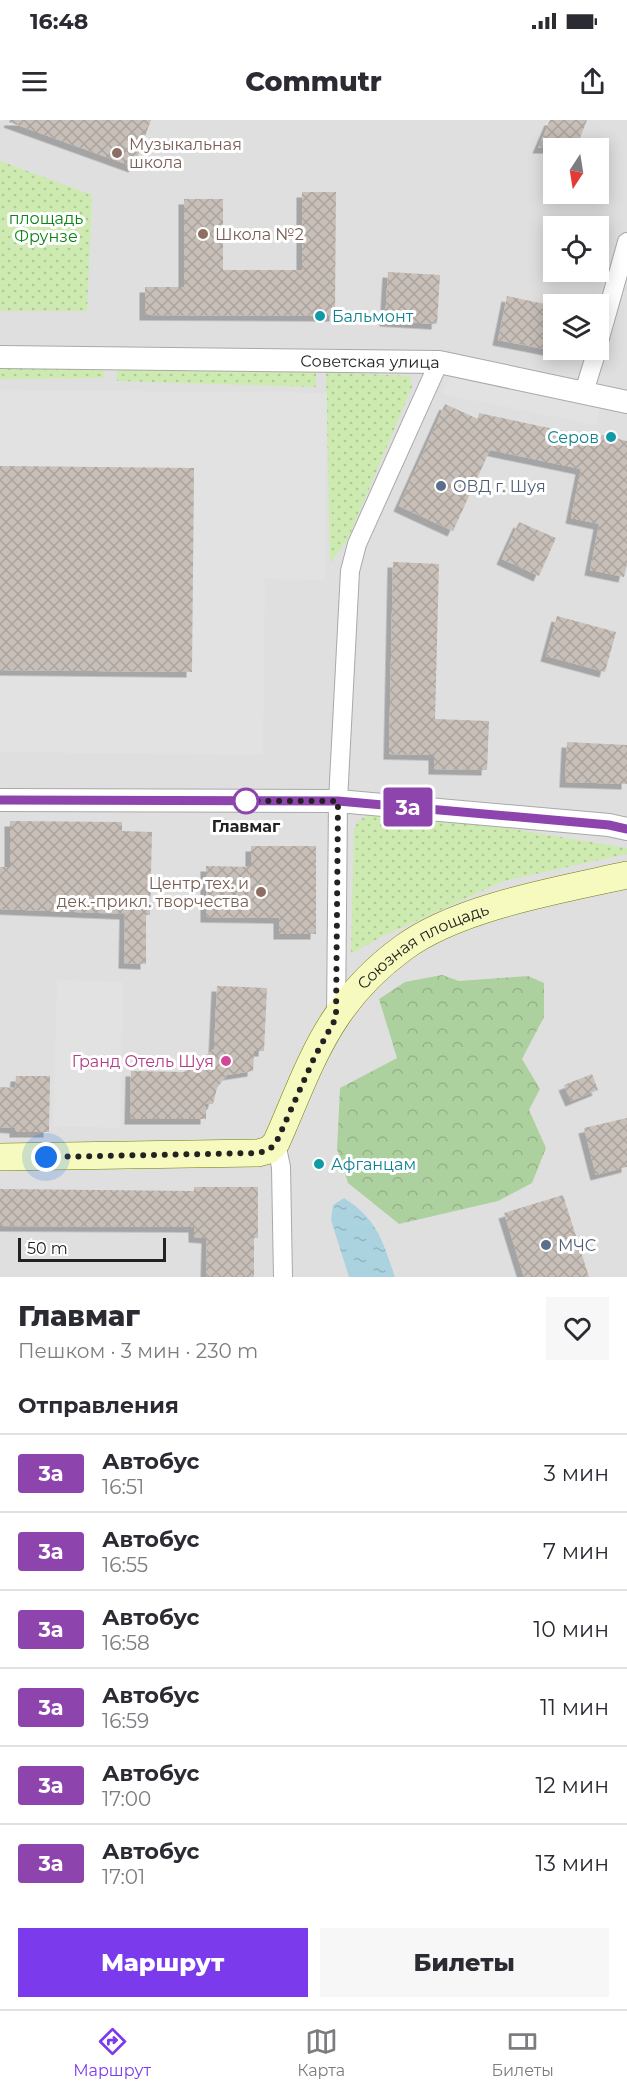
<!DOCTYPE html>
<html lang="ru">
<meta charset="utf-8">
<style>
:root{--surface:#fff;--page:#f7f7f7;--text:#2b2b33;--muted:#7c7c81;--line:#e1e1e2;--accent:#7c3aed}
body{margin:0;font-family:Montserrat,sans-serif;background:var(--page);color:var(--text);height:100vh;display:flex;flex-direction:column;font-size:22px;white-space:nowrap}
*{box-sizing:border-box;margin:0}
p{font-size:20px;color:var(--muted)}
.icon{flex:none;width:33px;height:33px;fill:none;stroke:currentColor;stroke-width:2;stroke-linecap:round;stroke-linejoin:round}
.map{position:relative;height:1157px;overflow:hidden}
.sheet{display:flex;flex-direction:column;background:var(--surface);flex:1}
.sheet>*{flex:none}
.badge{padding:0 12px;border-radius:4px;font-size:21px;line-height:39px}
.needle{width:39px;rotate:192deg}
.controls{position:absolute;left:543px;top:18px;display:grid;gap:12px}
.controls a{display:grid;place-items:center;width:66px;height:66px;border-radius:0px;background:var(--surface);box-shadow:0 3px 15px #0003;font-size:30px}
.scale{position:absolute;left:18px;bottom:15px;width:148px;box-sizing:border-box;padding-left:6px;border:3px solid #222;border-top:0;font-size:16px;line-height:21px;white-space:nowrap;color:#222;-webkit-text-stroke:4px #fff;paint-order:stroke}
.you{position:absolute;width:30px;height:30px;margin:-15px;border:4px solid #fff;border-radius:50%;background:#1a73e8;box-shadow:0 0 0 9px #1a73e833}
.map>.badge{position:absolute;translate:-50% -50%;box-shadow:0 0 0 3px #fff}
h2{padding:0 18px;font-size:22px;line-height:54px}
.round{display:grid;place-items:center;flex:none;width:63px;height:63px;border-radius:0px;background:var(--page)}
.overview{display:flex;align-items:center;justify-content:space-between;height:102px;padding:0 18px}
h1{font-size:28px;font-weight:800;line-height:45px}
.cta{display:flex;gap:12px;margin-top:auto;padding:12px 18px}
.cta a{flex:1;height:69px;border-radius:0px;background:var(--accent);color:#fff;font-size:24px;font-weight:800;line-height:69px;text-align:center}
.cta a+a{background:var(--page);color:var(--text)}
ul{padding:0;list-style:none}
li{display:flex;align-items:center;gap:18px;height:78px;padding:0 18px;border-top:2px solid var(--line)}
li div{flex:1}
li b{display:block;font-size:22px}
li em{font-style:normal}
li .badge{min-width:66px;font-weight:700;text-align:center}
.status{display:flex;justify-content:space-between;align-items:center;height:42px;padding:0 30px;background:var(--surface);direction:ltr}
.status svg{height:16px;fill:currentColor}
header{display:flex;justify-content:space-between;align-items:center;height:78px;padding:0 18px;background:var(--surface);font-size:27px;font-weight:800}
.menu{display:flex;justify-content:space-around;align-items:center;height:84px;border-top:2px solid var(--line);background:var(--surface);font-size:16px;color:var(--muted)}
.menu a{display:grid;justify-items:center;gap:3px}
.menu .selected{color:var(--accent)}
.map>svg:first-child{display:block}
</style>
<div class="status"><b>16:48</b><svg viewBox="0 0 49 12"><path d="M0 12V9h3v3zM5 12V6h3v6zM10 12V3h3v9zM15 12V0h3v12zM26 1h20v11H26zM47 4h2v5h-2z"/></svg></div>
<header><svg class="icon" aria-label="menu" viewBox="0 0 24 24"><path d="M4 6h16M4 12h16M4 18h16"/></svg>Commutr<svg class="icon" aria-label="share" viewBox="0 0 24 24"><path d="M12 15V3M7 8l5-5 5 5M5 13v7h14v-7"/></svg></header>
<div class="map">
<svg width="627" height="1157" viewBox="0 0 627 1157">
<defs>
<pattern id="grass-dots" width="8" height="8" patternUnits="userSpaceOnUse" patternTransform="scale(1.5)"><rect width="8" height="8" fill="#cdebb0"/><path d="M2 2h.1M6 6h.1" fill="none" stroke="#b0c997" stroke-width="1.8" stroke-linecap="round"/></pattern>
<pattern id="forest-crowns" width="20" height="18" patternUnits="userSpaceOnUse" patternTransform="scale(1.5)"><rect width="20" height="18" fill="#add19e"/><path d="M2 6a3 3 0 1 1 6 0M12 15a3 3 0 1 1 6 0" fill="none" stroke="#95b388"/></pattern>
<pattern id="water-ripples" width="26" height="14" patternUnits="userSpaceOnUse" patternTransform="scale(1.5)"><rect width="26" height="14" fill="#aad3df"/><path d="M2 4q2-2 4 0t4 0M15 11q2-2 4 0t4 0" fill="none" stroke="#92b5bf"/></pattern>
<pattern id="building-cross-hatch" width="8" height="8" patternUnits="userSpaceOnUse" patternTransform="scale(1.5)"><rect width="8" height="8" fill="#c7bfb8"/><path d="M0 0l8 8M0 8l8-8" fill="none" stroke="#aba49e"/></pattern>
<filter id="shadow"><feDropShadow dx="-5.5" dy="5.5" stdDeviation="0" flood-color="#0004"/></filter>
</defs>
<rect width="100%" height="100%" fill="#f2efe9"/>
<path fill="#e0dfdf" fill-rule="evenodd" d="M0,0H627V1157H0ZM554,28H598V74H554ZM554,106H598V152H554ZM554,184H598V230H554Z"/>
<g fill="url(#grass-dots)">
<polygon points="0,41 92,75 87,191 0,191"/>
<polygon points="0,245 103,245 104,258 0,259"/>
<polygon points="117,246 316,251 316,267 117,261"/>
<polygon points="326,252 410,256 412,267 348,419 330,443"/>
<path d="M405,691L627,728V734L504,761L381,817L351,834L354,708C356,706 357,702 360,700C371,692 392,692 405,691Z"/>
</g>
<polygon fill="url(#forest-crowns)" points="442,855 459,861 528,856 544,863 544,897 522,939 540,969 529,990 546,1028 532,1063 498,1081 399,1104 348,1063 337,1029 340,968 397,938 379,879 405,862"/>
<g fill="#e2e2e2">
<polygon points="452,254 601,284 596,305 442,274"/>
<polygon points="0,270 327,273 325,460 265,459 263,635 0,632 0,550 192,552 194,348 0,346"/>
<polygon points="57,860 123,862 120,1008 53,1006"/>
</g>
<path fill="url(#water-ripples)" d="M344,1078C378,1100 382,1120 395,1157H349L331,1100L333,1085Z"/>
<g fill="url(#building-cross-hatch)" filter="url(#shadow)">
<polygon points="10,0 151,0 134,47 9,2"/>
<polygon points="550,0 587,0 576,28 538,28"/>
<polygon points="302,72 336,72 335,196 145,195 145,167 184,167 184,79 223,79 223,150 302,150"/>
<polygon points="388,152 440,155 437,204 385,201"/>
<polygon points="507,176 554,186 554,231 498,220"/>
<polygon points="445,284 478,299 479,293 600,319 601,315 627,321 627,444 624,457 590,450 599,404 571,398 581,349 490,330 453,411 399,386"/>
<polygon points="0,346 194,348 192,552 0,550"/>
<polygon points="519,402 556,418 539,456 502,439"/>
<polygon points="393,442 439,444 435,599 489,601 487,650 434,649 434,635 389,634"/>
<polygon points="557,496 616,512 605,552 546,536"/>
<polygon points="567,622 627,625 627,664 565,662"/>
<polygon points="10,701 122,702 122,711 152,712 150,795 146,795 146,844 124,843 125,794 0,789 0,747 10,747"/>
<polygon points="251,726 316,726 316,814 279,814 279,798 206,797 206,746 251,747"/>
<polygon points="217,866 267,868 264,931 254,931 253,951 227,955 217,968 213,984 206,984 206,999 130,999 131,951 184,952 214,929"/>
<polygon points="592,954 598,970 571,981 564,965"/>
<polygon points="16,956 50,956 49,1012 15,1012 15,1008 0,1007 0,967 15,968"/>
<polygon points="627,998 627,1047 596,1055 584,1008"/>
<polygon points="194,1067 258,1067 258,1118 254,1118 254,1157 206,1157 207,1118 194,1117 194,1107 0,1106 0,1069 194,1071"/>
<polygon points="563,1075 589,1157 524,1157 504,1093"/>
</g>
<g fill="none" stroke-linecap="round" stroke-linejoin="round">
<g stroke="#a9a9a9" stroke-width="20">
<g id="minor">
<polyline points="598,225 627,122"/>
<polyline points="584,272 597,230"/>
<polyline points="336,898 338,681 350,451 357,424 439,242"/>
<polyline points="276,1023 281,1047 283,1157"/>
</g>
</g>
<g stroke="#a9a9a9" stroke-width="24">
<g id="tertiary">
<path id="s1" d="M0,237L439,242L627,282"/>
<polyline points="0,680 338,681 609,705 627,709"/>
</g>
</g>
<g stroke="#707d05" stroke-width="28">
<g id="secondary">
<path id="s2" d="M0,1037L258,1033L269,1030L276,1023C295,981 311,934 337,896C355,869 377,847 403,828C458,787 560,770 627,755"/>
</g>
</g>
<use href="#minor" stroke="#fff" stroke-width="18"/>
<use href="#tertiary" stroke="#fff" stroke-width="22"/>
<use href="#secondary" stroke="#f7fabf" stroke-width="27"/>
</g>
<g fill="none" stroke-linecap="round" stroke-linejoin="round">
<g stroke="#fff" stroke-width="14">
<polyline id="line" points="0,680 338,681 609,705 627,709"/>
</g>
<use href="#line" stroke="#8e44ad" stroke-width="9"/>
<polyline stroke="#222" stroke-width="6" stroke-dasharray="0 10.8" points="46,1037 258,1033 269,1030 276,1023 315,936 336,898 338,681 243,681 246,681"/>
</g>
<g fill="#8d6e63" stroke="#fff" stroke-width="2">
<circle cx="117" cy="33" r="6"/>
<circle cx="203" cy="114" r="6"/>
<circle cx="261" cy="772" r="6"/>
</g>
<g fill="#0f9aa8" stroke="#fff" stroke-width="2">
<circle cx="320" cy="196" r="6"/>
<circle cx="611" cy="317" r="6"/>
<circle cx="319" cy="1044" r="6"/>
</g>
<g fill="#5c6f8a" stroke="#fff" stroke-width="2">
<circle cx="441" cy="366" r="6"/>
<circle cx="546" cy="1125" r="6"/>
</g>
<circle fill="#fff" stroke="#8e44ad" stroke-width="3" cx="246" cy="681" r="12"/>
<circle fill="#d1479c" stroke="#fff" stroke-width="2" cx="226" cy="941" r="6"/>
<g text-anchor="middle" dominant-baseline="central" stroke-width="6" stroke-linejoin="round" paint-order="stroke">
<g font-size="16" fill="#785e54" stroke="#fff" text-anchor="start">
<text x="129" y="24">Музыкальная<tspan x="129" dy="18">школа</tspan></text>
<text x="215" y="114">Школа №2</text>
<text x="249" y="763" text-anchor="end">Центр тех. и<tspan x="249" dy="18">дек.-прикл. творчества</tspan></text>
</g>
<g font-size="16" fill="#0c8416" stroke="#fff">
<text x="46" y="98">площадь<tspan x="46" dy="18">Фрунзе</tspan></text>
</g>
<g font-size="16" fill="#0d838f" stroke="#fff" text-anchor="start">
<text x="332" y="196">Бальмонт</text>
<text x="599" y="317" text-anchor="end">Серов</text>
<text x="331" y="1044">Афганцам</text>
</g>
<g font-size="16" fill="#222" stroke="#fff">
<text stroke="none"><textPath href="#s1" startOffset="370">Советская улица</textPath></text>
<text stroke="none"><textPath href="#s2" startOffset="534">Союзная площадь</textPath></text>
</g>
<g font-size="16" fill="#4e5e75" stroke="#fff" text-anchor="start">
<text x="453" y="366">ОВД г. Шуя</text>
<text x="558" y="1125">МЧС</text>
</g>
<g font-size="16" font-weight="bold" fill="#222" stroke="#fff">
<text x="246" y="706">Главмаг</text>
</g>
<g font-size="16" fill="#b23c85" stroke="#fff" text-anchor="end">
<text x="214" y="941">Гранд Отель Шуя</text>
</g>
</g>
</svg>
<div class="controls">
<a><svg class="needle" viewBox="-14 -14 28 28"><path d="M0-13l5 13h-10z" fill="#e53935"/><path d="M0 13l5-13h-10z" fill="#7c7c81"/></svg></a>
<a><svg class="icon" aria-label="locate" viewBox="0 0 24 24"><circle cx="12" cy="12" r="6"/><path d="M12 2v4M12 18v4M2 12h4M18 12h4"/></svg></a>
<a><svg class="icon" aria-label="layers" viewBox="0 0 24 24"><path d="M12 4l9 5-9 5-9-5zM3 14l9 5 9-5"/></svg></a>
</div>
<div class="scale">50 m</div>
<div class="you" style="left:46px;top:1037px"></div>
<b class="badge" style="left:408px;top:687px;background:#8e44ad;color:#fff">3а</b>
</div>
<section class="sheet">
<div class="overview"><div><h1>Главмаг</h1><p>Пешком · 3 мин · 230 m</p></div><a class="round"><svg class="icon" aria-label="heart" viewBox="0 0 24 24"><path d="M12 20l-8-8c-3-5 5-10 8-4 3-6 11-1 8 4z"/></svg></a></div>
<h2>Отправления</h2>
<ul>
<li><span class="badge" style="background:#8e44ad;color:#fff">3а</span><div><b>Автобус</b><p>16:51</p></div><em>3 мин</em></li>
<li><span class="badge" style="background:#8e44ad;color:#fff">3а</span><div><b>Автобус</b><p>16:55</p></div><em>7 мин</em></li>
<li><span class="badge" style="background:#8e44ad;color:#fff">3а</span><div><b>Автобус</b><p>16:58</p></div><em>10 мин</em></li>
<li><span class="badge" style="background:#8e44ad;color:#fff">3а</span><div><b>Автобус</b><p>16:59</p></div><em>11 мин</em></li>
<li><span class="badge" style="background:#8e44ad;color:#fff">3а</span><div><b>Автобус</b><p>17:00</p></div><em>12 мин</em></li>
<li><span class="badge" style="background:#8e44ad;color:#fff">3а</span><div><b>Автобус</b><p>17:01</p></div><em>13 мин</em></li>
</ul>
<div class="cta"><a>Маршрут</a><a>Билеты</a></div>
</section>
<nav class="menu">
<a class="selected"><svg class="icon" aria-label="directions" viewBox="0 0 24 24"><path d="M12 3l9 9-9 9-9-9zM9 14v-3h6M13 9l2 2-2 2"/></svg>Маршрут</a>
<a><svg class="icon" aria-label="map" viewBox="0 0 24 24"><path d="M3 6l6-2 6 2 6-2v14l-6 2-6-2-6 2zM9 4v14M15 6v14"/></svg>Карта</a>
<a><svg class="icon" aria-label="tickets" viewBox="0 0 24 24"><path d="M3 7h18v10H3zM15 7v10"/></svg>Билеты</a>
</nav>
